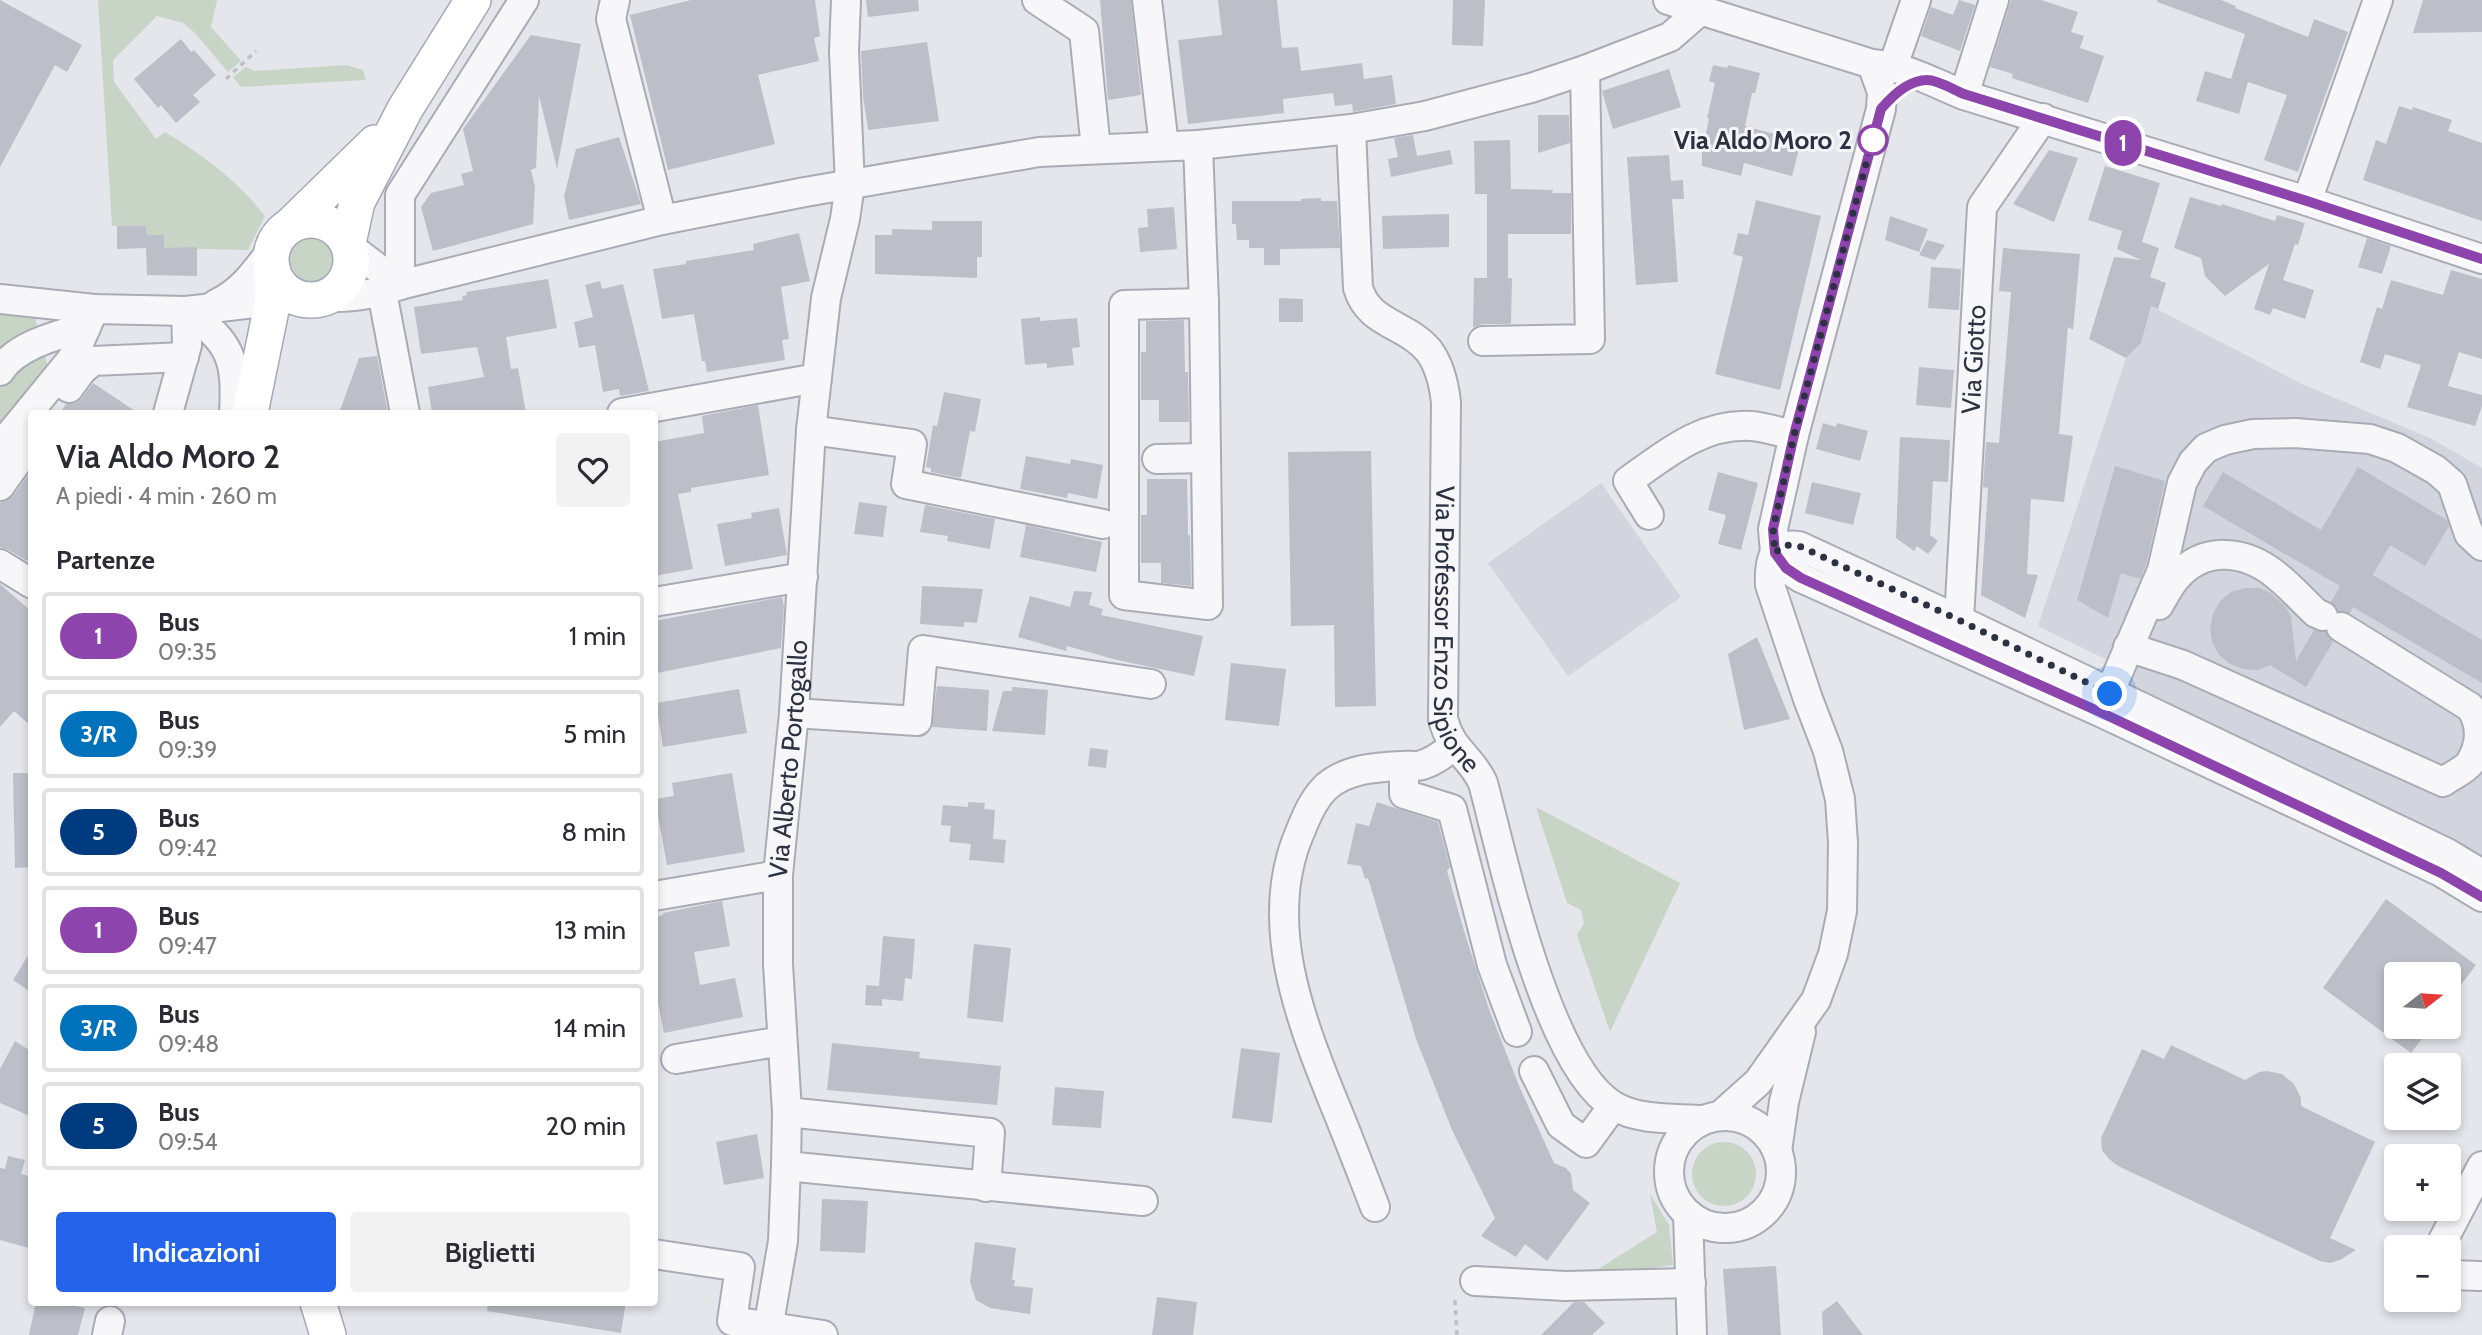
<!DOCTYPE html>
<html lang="it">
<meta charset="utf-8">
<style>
:root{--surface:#fff;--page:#f2f2f3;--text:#2b2b33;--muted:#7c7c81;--line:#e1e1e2;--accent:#2563eb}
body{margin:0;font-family:Cabin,sans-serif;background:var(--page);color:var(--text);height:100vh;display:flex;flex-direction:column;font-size:26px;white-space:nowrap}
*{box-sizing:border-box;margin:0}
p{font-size:23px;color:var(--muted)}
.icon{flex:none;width:38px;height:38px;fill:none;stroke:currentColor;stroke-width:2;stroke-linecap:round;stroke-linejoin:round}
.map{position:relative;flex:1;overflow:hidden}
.details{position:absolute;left:28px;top:410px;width:630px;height:896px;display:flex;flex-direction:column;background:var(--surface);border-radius:7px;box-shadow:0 4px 10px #0003}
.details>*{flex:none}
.badge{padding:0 14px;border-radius:23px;font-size:24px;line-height:46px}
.needle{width:46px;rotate:73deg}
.buttons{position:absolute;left:2384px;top:962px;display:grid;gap:14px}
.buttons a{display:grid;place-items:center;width:77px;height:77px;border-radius:7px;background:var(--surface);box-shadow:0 4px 10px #0003;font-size:35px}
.you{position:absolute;width:35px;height:35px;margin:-18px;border:5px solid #fff;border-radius:50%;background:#1a73e8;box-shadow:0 0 0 10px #1a73e833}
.map>.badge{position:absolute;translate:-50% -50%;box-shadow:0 0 0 4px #fff}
h2{padding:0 28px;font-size:26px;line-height:63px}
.round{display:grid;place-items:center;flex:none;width:74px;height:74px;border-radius:7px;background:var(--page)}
.head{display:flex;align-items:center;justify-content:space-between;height:119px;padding:0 28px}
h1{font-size:33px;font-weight:600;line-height:52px}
.cta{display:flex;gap:14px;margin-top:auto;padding:14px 28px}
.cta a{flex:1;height:80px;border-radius:7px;background:var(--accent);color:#fff;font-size:28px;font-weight:600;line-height:80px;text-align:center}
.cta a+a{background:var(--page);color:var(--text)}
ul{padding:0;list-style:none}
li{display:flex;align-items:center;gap:21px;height:88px;margin:0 14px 10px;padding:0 14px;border:4px solid var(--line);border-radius:7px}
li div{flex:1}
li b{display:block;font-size:26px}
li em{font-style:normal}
li .badge{min-width:77px;font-weight:700;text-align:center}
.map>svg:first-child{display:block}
</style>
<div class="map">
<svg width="2482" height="1335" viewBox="0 0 2482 1335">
<rect width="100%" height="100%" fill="#e4e6eb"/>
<g fill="#d2d5dd">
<polygon points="2151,306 2302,384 2430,438 2482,468 2482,858 2452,840 2318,775 2132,689 2130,684 2148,626 2122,626 2107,660 2038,626 2126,358 2141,343"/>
<polygon points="1601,483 1681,597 1568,676 1488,563"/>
</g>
<g fill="#c8d4c6">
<path d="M98,0H217L211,27L241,61L228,72L195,33L183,23L157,16L113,60L114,82L156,139L165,132C204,156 236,179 265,216L248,250L164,248V235H147L146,226H112Z"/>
<polygon points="346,65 363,70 366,80 241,87 233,77 246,67 255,71"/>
<circle cx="311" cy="257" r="27"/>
<polygon points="0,308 33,310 49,371 0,433"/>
<polygon points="1536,807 1680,883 1610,1032 1577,935 1584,923 1581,910 1567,903"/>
<circle cx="1724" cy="1174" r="32"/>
<polygon points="1650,1194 1669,1225 1673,1265 1584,1278 1657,1232"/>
</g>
<g fill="#bcbfc8">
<polygon points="0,0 82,45 67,72 55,65 0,167"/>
<polygon points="691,0 815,0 820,36 814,38 819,61 758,75 775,144 668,170 630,15"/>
<polygon points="866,0 918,0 919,11 868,17"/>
<polygon points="1100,0 1131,0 1141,95 1108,100"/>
<polygon points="1218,0 1277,0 1282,48 1298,47 1301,71 1362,63 1364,79 1392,75 1396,104 1353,112 1352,104 1335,106 1333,93 1283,99 1284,113 1188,124 1178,40 1222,35"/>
<polygon points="1453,0 1485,0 1483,46 1452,45"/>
<polygon points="1959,0 1975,5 1960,51 1921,36 1931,7 1953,15"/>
<polygon points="2011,0 2041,0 2078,12 2071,32 2084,36 2080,48 2104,56 2088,103 2012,78 2013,74 1990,67"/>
<polygon points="2157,0 2221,0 2236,6 2235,8 2308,37 2314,19 2348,32 2298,172 2264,160 2287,95 2248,82 2239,114 2196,101 2205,71 2231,79 2245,34 2157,2"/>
<polygon points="2423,0 2482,0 2482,32 2413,33"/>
<polygon points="531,35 581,44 557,169 539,96 536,168 531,170 535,187 533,224 433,251 421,207 431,193 464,185 461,174 473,171 463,129"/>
<polygon points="181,39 191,52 194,50 216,75 193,95 200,102 176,123 161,105 158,108 134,79"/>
<polygon points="927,42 939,121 868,130 863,96 861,51"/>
<polygon points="1713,65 1727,68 1728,65 1760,73 1755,93 1752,93 1745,126 1801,141 1792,176 1744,163 1741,176 1702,166 1702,153 1709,118 1707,118 1715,83 1709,81"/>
<polygon points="1669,69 1681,107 1613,129 1602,91"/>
<polygon points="2399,106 2412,110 2413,107 2452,120 2448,131 2482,143 2482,221 2363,180 2376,140 2386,144"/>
<polygon points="1538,115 1569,115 1570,143 1538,153"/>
<polygon points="1413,135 1417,156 1450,150 1453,164 1391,177 1388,159 1398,157 1394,138"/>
<polygon points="619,137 641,204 569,220 564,196 576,149"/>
<polygon points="1510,140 1511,189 1553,190 1552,193 1571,193 1571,234 1508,234 1508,278 1512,278 1511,324 1483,324 1473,327 1474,278 1487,278 1487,194 1475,194 1474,141"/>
<polygon points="2049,150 2078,158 2054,222 2013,204"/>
<polygon points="1669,155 1671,181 1683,180 1684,199 1672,199 1678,282 1636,285 1627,157"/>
<polygon points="2105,166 2160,183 2142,242 2159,248 2150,277 2166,283 2158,309 2151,306 2141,343 2126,358 2089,339 2114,257 2141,260 2117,249 2122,231 2088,220"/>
<polygon points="2190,197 2221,206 2222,204 2275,221 2277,215 2305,223 2298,245 2295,244 2283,280 2314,290 2305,319 2273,308 2270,315 2254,309 2269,264 2225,296 2205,276 2201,258 2174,248"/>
<polygon points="1321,198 1321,201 1337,201 1340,248 1280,249 1280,265 1264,265 1264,248 1249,248 1249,240 1237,240 1236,224 1232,224 1232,201 1301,201 1301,199"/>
<polygon points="1756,200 1821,216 1780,390 1715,374 1743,257 1733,254 1738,233 1748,235"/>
<polygon points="1174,207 1177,249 1140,252 1138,228 1148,227 1147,209"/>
<polygon points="1449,214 1449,247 1383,249 1382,216"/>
<polygon points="1890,216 1928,229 1919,252 1885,240"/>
<polygon points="932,221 982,221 982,257 977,257 977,278 875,274 875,235 892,235 892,229 932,230"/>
<polygon points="117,226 146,226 147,235 164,235 164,248 197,247 197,276 147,275 146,248 117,249"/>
<polygon points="799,233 810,281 781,287 789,339 782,340 785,360 707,372 705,361 702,361 694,314 662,319 653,269 686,264 686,261 754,250 753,244"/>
<polygon points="2367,238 2391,246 2382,274 2358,267"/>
<polygon points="1927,240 1945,245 1935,260 1919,255"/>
<polygon points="2003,248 2080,254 2073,330 2068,327 2059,434 2073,436 2064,502 2031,499 2027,574 2038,575 2025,618 1981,595 1988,488 1983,487 1986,442 1999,443 2011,292 1999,291"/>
<polygon points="1931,267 1961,269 1959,310 1928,308"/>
<polygon points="2451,270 2482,279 2482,359 2459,352 2448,386 2482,395 2482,406 2475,426 2407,407 2421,365 2385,354 2380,369 2360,362 2377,307 2382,309 2391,280 2443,295"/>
<polygon points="548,279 557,328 506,337 511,369 518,368 526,413 432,413 428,387 484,377 477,347 421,354 414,307 463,300 462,296 467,295 466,292"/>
<polygon points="600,281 602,289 623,284 649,391 620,396 619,389 603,392 595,345 579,348 574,322 593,317 585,285"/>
<polygon points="1279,298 1303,299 1303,322 1279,322"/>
<polygon points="1040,317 1040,321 1077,318 1080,347 1072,348 1074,365 1047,368 1047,363 1025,365 1021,319"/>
<polygon points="1184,320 1185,372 1188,372 1189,422 1159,422 1159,400 1141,400 1141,352 1146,352 1146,321"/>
<polygon points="377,356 388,413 339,413 359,358"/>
<polygon points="1919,367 1954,370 1951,408 1916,405"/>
<polygon points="93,383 138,413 60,413 66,404 75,403 82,398"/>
<polygon points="944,392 981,399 975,432 970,431 961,478 931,472 931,468 926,467 933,425 937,426"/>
<polygon points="758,405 769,475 691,488 691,492 678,494 693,569 654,576 654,442 704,433 702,416"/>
<polygon points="1823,423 1836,427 1837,423 1868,431 1860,461 1816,449"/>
<polygon points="1900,437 1950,440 1948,482 1933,481 1930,535 1938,541 1928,554 1917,546 1914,551 1896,538"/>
<polygon points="1371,451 1376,706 1335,707 1334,625 1291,626 1288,452"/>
<polygon points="1026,456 1070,464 1071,459 1103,465 1097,499 1068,493 1067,498 1020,489"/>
<polygon points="2115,466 2165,481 2146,565 2140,579 2121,573 2108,618 2077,600"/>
<polygon points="2358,467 2447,520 2449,526 2425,566 2390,545 2373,575 2482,640 2482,683 2353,607 2350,613 2338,611 2331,602 2340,586 2203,506 2223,472 2321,530"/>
<polygon points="32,470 32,564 9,550 0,547 0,503 13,496"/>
<polygon points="1718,472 1758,483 1741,550 1718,544 1726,515 1708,510"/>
<polygon points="1147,479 1187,479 1188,535 1190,535 1191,586 1161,583 1161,563 1141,563 1141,515 1147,515"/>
<polygon points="1812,482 1861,493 1853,525 1805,513"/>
<polygon points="859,502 887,506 883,537 854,534"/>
<polygon points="925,505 995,519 990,549 947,541 948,536 920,532"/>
<polygon points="779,508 787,555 725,566 717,524 752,518 751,513"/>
<polygon points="1026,525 1102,542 1096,572 1020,557"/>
<polygon points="0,584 32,612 32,727 14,711 0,727"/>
<polygon points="922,586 983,589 977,623 964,622 964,627 920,624"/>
<polygon points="2245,588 2260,588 2271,593 2285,606 2291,616 2296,661 2314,630 2326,632 2333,642 2306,687 2270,665 2258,670 2243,669 2230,664 2219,655 2212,642 2210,628 2213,614 2220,601 2231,592"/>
<polygon points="1074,591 1092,592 1089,605 1103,609 1101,615 1203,636 1194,676 1117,660 1067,646 1066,651 1018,637 1030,596 1070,607"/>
<polygon points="782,597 784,606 781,648 657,673 654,660 654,621"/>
<polygon points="1757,637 1790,719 1744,730 1728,654"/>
<polygon points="1231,663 1286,669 1279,726 1225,720"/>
<polygon points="937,686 989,690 987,731 932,727"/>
<polygon points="1012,687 1048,690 1045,735 992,731 1003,691 1012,691"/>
<polygon points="739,689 747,733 663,747 656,703"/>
<polygon points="1090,748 1108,750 1106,768 1088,766"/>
<polygon points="13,773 27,773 32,779 32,867 15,868"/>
<polygon points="732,773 745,852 667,865 655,799 674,796 672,783"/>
<polygon points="968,802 985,803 984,809 995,810 993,839 1006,840 1004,863 969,860 971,844 949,842 951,826 941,825 943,805 968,807"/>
<polygon points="1377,802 1438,822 1450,867 1447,871 1464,931 1490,1012 1520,1088 1554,1163 1566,1168 1571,1174 1573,1190 1590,1203 1547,1261 1525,1244 1516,1257 1481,1236 1495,1218 1452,1130 1416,1039 1368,878 1365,879 1361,866 1347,864 1356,823 1369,826"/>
<polygon points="2386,899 2476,965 2448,1002 2448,975 2396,975 2396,1027 2431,1027 2411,1053 2323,988"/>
<polygon points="722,901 730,946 694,952 700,985 735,978 743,1017 664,1033 654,982 654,917 663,915 663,913"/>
<polygon points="883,936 915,939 912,979 905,978 903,1001 882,999 882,1006 865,1005 866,985 879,986"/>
<polygon points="974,944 1011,948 1003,1022 967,1018"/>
<polygon points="32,949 32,993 13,980"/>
<polygon points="15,1041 32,1052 32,1117 0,1103 0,1069"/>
<polygon points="832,1043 920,1052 919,1058 1001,1066 997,1105 827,1090"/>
<polygon points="2171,1045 2245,1080 2259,1072 2267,1071 2282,1074 2294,1084 2301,1098 2301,1106 2375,1142 2330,1238 2356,1250 2340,1260 2330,1263 2320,1261 2118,1166 2109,1159 2102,1150 2101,1138 2142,1049 2164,1059"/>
<polygon points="1241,1048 1280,1053 1272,1123 1232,1118"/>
<polygon points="1055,1087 1104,1091 1101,1128 1052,1125"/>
<polygon points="757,1134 764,1178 724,1185 716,1142"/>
<polygon points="8,1156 25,1160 21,1174 32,1177 32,1249 0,1240 0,1168 5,1169"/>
<polygon points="822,1199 868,1201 865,1253 820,1251"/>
<polygon points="975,1242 1016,1248 1012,1280 1015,1280 1014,1286 1033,1288 1030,1314 990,1308 976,1300 970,1282"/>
<polygon points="1776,1266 1781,1335 1728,1335 1723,1269"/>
<polygon points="1157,1297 1197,1302 1193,1335 1152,1335"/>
<polygon points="1837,1301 1863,1335 1823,1335 1822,1312"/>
<polygon points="36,1302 59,1302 85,1308 78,1335 29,1335"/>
<polygon points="488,1302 626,1302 621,1333 487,1311"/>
<polygon points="1574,1302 1584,1302 1605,1323 1592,1335 1541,1335"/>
</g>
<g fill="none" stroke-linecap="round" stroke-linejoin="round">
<g stroke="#a9acb5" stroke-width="32">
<g id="minor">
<polyline points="615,0 611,19 662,220"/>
<polyline points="1037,0 1084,31 1096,149"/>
<polyline points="1147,0 1164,146"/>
<path d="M1668,0L1872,64C1907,67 1932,82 1964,95L2307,201L2482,259"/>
<polyline points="1872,64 1882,92 1881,109 1794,435 1773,529 1775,553 1786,568 1801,578 2100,712 2441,872 2482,897"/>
<polyline points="1893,66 1916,0"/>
<polyline points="1964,95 1994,0"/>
<path id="s1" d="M1351,129L1358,288C1369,325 1406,323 1429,351C1440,366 1444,385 1446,402L1443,719C1451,751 1471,756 1483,783C1503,858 1547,1067 1614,1106C1640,1121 1674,1118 1703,1120"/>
<polyline points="1198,145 1204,303"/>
<polyline points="2307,201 2378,0"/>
<polyline points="350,247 400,285"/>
<polyline points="400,285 400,195 524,0"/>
<polyline points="382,292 405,413"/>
<path d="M325,297C352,298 375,295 400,285L662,220L805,192L1039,152L1198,145L1351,129L1425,116L1531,88L1585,70L1670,37L1701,10"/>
<polyline points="0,299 94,309 186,311 300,298"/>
<polygon points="1204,303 1208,605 1124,595 1124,305"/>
<path d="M216,304C242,292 255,272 272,250"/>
<path d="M186,311C231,342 237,359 234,413"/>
<polyline points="1483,341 1590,339 1585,70"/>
<path d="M0,371C16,345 58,335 86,327"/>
<polyline points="69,388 82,370 93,361 184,357"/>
<polyline points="168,413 187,345 186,311"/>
<polyline points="622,413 817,378"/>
<polyline points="811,430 912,444 906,484 1103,524"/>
<polyline points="0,450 8,437 72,359 94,309"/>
<polyline points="1157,459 1206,458"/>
<polyline points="0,486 32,441"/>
<path d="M1649,515L1628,481C1666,454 1702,423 1751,426C1765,427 1780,432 1794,435"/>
<polyline points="0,564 32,584"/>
<polyline points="654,602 803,577"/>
<path d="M2159,605C2164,596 2169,586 2176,578C2204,545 2246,550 2277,576C2291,587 2303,601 2316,613L2323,616"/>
<path id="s2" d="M1959,620L1982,207L2043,118"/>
<path d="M2128,647L2183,665L2443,782C2451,776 2465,770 2470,763C2482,743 2482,724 2470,707L2341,627"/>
<polyline points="2102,710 2162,570 2182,483 2193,462 2206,448 2225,440 2253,434 2295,433 2370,439 2397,448 2436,470 2452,484 2469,534 2482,546"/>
<polyline points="794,713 917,721 923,650 1151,684"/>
<polyline points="1404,766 1404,794 1452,809 1492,965 1517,1032"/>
<polyline points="654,896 778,875"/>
<polyline points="676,1059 782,1041"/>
<polyline points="1534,1071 1561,1125 1586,1143 1613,1106"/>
<polyline points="787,1112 990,1133 986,1187"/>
<path d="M1720,1116L1758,1082L1816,1000L1833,954L1842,911L1843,843L1840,799L1828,751L1808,699L1770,585C1769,563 1771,542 1799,546L1959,620L2447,853L2482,874"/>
<circle cx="1725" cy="1172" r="56"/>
<polyline points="1777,1151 1784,1102 1801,1032"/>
<polyline points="786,1166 1143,1201"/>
<path d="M1375,1207C1361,1171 1347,1134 1332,1098C1299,1016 1262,920 1300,832C1307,815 1313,800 1326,787C1346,769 1376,767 1401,766C1408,765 1416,767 1422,765C1435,761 1443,754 1454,746"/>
<polyline points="1688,1214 1692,1335"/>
<polyline points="2439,1248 2482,1166"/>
<polyline points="654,1254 740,1267 732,1321 823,1335"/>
<polyline points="2448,1269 2453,1275 2479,1276"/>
<polyline points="1475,1281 1565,1286 1691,1283"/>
<polyline points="107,1335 110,1321"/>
<path id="s3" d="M767,1335L783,1241L786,1166L787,1112L778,964V875L794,713L811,430L826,298L845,219L850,185L844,51L846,0"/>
</g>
</g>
<g stroke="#a4a9b6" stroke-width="38">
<g id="major">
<circle cx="311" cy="260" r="40"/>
<polyline points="293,223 375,143"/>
<polyline points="348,243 357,202 405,109 473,0"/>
<polyline points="250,413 273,300 272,268"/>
<polyline points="318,1302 328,1335"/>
</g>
</g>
<g stroke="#bec0c6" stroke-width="3.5" stroke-dasharray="5 5" stroke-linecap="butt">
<polyline points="226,79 256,51"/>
<polyline points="1457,1335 1455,1301 1459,1297"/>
</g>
<use href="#minor" stroke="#f7f7f9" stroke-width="28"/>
<use href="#major" stroke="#fff" stroke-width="35"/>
</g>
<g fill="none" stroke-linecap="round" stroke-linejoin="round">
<g stroke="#fff" stroke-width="16">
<path id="line" d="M2482,259L2307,201L1964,94C1954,90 1938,80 1927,80C1908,80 1892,96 1881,109L1794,435L1773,529L1775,553L1786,568L1801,578L2100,712L2441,873L2482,897"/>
</g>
<use href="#line" stroke="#8e44ad" stroke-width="10"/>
<path stroke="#2d3242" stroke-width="7" stroke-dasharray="0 12.6" d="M1873,140L1874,134L1794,435L1773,529L1775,553C1783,545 1788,544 1799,546L1959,620L2110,694"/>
</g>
<circle fill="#fff" stroke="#8e44ad" stroke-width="3.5" cx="1873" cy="140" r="14"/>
<g text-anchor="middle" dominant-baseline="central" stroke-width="6" stroke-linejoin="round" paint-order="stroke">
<g font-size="26" font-weight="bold" fill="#2d3242" stroke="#f4f5f8" text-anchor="end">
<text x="1852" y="140">Via Aldo Moro 2</text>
</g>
<g font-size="26" fill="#2d3242" stroke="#f4f5f8">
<text stroke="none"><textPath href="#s2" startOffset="261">Via Giotto</textPath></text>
<text stroke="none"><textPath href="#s1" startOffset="541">Via Professor Enzo Sipione</textPath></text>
<text stroke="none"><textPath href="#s3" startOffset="578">Via Alberto Portogallo</textPath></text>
</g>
</g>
</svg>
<div class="buttons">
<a><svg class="needle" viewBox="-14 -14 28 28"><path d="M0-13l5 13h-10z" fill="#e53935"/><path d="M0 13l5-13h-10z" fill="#7c7c81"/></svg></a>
<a><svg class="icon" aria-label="layers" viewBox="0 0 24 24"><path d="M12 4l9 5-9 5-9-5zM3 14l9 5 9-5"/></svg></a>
<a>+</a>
<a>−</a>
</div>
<div class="you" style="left:2110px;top:694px"></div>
<b class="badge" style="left:2123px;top:143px;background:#8e44ad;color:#fff">1</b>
<section class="details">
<div class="head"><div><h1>Via Aldo Moro 2</h1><p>A piedi · 4 min · 260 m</p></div><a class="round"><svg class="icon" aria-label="heart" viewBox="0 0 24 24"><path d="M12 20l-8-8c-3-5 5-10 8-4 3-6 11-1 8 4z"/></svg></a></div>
<h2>Partenze</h2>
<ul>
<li><span class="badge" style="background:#8e44ad;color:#fff">1</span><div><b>Bus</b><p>09:35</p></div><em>1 min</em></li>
<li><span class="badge" style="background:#0072bc;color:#fff">3/R</span><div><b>Bus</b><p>09:39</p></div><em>5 min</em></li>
<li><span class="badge" style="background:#003b80;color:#fff">5</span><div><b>Bus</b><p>09:42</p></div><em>8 min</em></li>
<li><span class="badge" style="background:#8e44ad;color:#fff">1</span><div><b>Bus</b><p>09:47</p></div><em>13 min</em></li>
<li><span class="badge" style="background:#0072bc;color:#fff">3/R</span><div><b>Bus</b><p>09:48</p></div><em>14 min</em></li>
<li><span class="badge" style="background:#003b80;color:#fff">5</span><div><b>Bus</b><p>09:54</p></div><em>20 min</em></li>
</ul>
<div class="cta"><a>Indicazioni</a><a>Biglietti</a></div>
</section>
</div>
